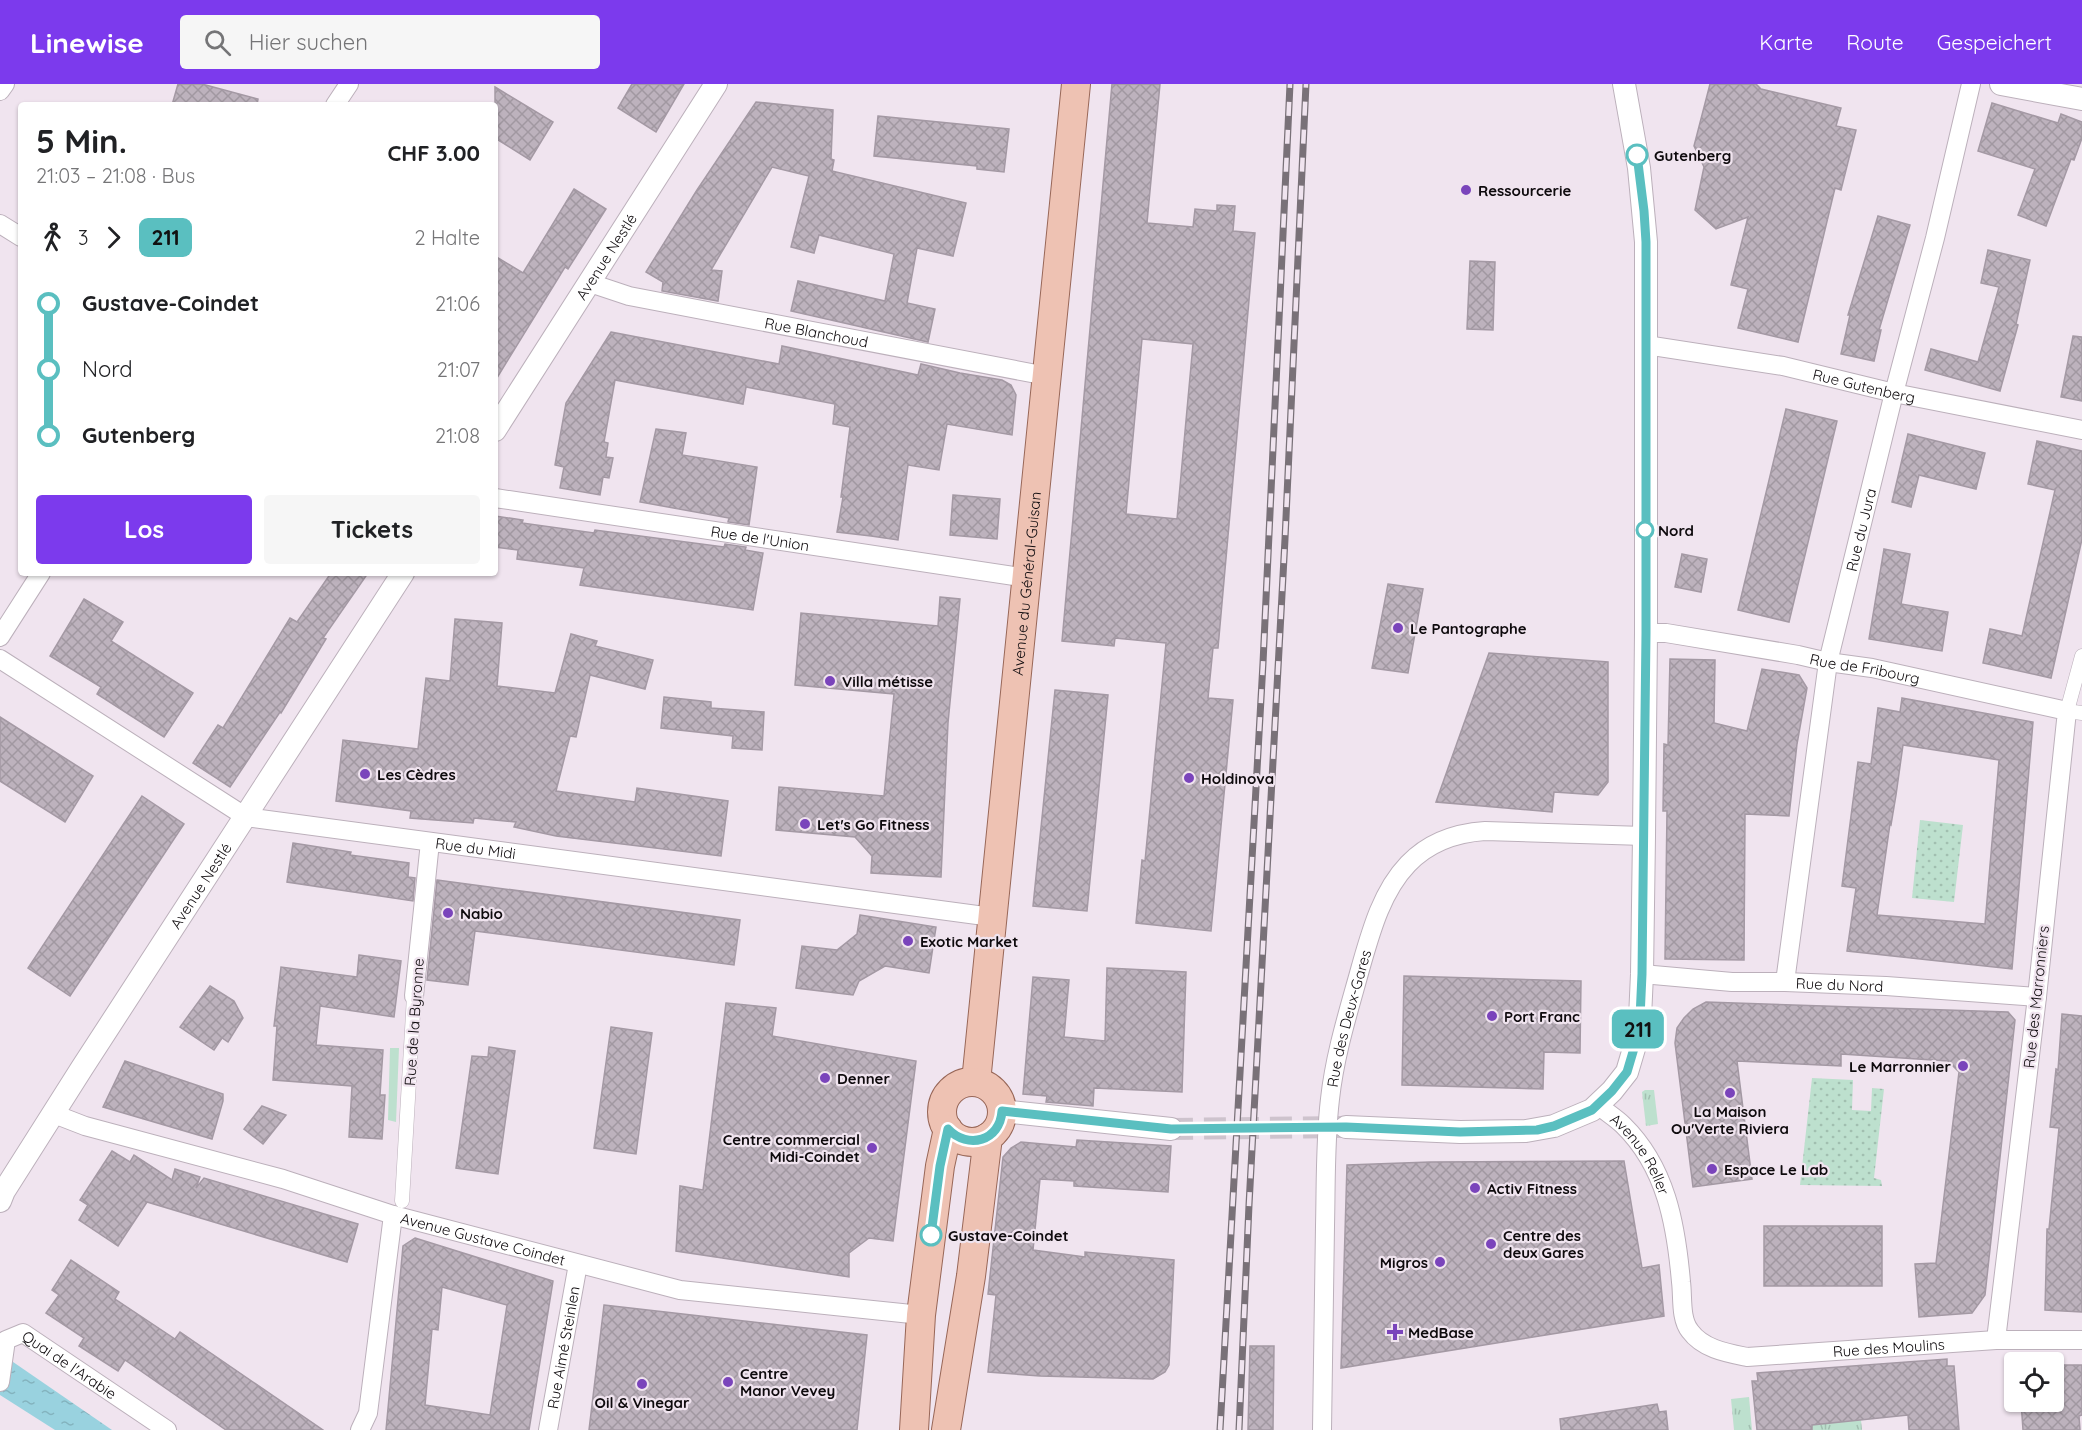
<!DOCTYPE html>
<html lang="de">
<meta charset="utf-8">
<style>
:root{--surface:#fff;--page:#f6f6f6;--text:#202124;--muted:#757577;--accent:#7c3aed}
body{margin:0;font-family:Quicksand,sans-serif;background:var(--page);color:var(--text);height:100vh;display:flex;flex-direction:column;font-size:22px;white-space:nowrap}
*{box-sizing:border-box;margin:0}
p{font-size:20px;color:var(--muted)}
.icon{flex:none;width:33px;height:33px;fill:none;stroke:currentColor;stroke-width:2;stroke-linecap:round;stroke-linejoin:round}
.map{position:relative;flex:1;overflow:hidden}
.drawer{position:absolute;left:18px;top:18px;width:480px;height:474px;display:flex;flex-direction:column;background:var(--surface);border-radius:6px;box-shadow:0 2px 4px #0004}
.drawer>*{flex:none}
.badge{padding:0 12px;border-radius:9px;font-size:21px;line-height:39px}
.controls{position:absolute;left:2004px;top:1268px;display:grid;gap:12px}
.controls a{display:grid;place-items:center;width:60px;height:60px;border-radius:6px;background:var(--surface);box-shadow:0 2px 4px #0004;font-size:30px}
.map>.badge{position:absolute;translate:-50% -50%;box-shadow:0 0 0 3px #fff}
.legs{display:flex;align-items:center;gap:9px;height:66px;padding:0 18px;font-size:20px}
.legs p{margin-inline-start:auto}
.headline{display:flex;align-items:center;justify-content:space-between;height:102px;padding:0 18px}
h1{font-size:33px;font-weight:800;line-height:45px}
.primary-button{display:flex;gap:12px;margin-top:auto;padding:12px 18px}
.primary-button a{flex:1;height:69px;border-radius:6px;background:var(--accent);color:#fff;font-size:24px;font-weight:800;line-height:69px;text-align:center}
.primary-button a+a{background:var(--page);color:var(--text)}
ul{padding:0 18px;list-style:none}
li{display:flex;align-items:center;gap:21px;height:66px;font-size:22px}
li i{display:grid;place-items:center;width:9px;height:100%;margin:0 8px;background:currentColor}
li i::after{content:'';width:15px;height:15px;margin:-8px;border:4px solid;border-radius:50%;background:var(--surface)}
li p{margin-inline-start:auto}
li:first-child i{background:linear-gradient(#0000 50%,currentColor 0)}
li:last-child i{background:linear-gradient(currentColor 50%,#0000 0)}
header{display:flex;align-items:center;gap:36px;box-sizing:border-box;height:84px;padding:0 30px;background:var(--accent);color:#fff}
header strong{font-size:28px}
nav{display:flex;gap:33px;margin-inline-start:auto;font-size:21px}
.search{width:420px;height:54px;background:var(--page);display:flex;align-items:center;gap:15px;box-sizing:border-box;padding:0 21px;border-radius:6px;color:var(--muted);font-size:22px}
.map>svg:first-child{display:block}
</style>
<header>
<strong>Linewise</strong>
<div class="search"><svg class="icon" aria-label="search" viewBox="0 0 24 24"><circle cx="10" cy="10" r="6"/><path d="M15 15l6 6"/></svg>Hier suchen</div>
<nav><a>Karte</a><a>Route</a><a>Gespeichert</a></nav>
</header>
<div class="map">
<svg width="2082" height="1346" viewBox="0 0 2082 1346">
<defs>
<pattern id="grass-tufts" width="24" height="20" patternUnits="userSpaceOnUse" patternTransform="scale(1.5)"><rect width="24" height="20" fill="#bde0ce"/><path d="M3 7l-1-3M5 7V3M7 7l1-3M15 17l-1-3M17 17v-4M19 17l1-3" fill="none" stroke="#a1bfb0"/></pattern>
<pattern id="park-dots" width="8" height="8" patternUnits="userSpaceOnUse" patternTransform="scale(1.5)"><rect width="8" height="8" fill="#bde0ce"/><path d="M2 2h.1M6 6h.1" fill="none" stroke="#a1bfb0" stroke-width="1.8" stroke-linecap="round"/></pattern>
<pattern id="water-ripples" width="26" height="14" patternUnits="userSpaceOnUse" patternTransform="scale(1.5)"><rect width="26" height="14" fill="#99d2df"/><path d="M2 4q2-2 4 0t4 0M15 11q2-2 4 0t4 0" fill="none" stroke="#83b3be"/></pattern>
<pattern id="building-cross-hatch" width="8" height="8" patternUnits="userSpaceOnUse" patternTransform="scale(1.5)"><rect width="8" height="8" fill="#bdb2bd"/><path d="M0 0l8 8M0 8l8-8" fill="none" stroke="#a198a1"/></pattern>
</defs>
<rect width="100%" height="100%" fill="#f0e4ef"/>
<g fill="url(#grass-tufts)">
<polygon points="1645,1006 1654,1006 1658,1040 1646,1042 1642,1008"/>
<polygon points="1749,1313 1752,1346 1734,1346 1731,1315"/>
<polygon points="1861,1336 1862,1346 1812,1346 1812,1341"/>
</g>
<g fill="url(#park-dots)">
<polygon points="1920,736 1963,741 1954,818 1912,814"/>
<polygon points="1812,994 1853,996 1852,1026 1871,1027 1872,1004 1884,1005 1874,1094 1881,1096 1882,1102 1800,1101"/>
</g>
<polygon fill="#bde0ce" points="390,964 399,964 396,1038 388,1036"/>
<polygon fill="url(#water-ripples)" points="0,1269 112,1346 55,1346 0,1311"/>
<g fill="url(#building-cross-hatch)" stroke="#a499a4" stroke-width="1.5" fill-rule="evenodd">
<polygon points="178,0 202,0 258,15 257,21 172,21"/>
<polygon points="632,0 684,0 656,48 618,24"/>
<path d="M1112,0H1160L1147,139L1193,143L1195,125L1217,127V121L1235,122L1233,147L1255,149L1218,564H1213L1208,614L1233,616L1211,847L1136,839L1142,776L1145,777L1166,559L1115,554L1114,562L1062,557ZM1142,255L1193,260L1177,435L1126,430Z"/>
<polygon points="1710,0 1756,0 1761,5 1841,24 1836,42 1856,46 1841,106 1835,104 1798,258 1738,244 1748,205 1731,201 1748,133 1716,145 1695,126 1704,83 1694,62"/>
<polygon points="495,3 553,38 530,76 495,54"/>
<polygon points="756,18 833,26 831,75 834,76 832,87 966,119 953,172 917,164 907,219 935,225 928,258 791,227 798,197 885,217 894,170 819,151 814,169 791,163 809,92 772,83 711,186 722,187 718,217 662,207 663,198 646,188 697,106"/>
<polygon points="1992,19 2058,39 2061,30 2082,38 2082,54 2074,76 2071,75 2046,142 2018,131 2035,85 1978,67"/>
<polygon points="878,32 1009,45 1004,88 977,85 977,82 874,72"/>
<polygon points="574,105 606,125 568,185 565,183 495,297 495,172 523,189"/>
<polygon points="1878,132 1910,141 1879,246 1881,246 1874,277 1841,270 1850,231 1848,231"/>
<polygon points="1988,166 2030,176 2016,240 2018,241 2000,307 1925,286 1931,265 1978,278 1999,203 1981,199"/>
<polygon points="1470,177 1495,178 1493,246 1467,245"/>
<polygon points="611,248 779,280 782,262 918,291 921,280 960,289 1002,296 1011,301 1016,311 1012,351 947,340 939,386 908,381 898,456 871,452 837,448 843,413 841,413 850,343 833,340 835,320 746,303 743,320 615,296 604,358 608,359 606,373 613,374 609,394 603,393 600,411 560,404 564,383 555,381 566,319"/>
<polygon points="2073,252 2082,253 2082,317 2061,313"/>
<polygon points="1786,325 1837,337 1789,538 1738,526"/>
<polygon points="656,345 686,349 682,371 757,383 749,441 728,438 729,434 640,418"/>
<polygon points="1908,350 1985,369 1976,405 1919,391 1911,423 1892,418"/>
<polygon points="2037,357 2082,367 2082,455 2051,594 1983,579 1990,545 2022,552 2055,406 2028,400"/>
<polygon points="953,411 1000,415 997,455 950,451"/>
<polygon points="495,432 523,436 522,439 594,449 595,446 724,463 725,460 746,463 745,466 763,469 753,526 580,501 584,484 517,475 518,466 495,463"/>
<polygon points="1884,465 1910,470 1901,520 1948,528 1942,567 1869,555"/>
<polygon points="1682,470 1707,475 1701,508 1675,503"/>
<polygon points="331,489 368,489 323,554 326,555 281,629 280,628 230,703 193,679 218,641 223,644 290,534 297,538"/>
<polygon points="1388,500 1423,505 1408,589 1372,584"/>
<polygon points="940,513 960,515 948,639 941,793 871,789 872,772 855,753 776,746 779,703 884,712 894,610 795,601 801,529 938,542"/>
<polygon points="84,515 123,538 111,557 193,609 164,653 97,610 101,603 50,572"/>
<polygon points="455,535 502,539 497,602 555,609 571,550 597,557 595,562 653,576 645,605 590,591 576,653 570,652 556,707 635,718 637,704 728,717 721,772 556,752 514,743 516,738 474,734 473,739 410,734 411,727 336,717 343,656 418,665 426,594 450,597"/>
<polygon points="1489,569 1608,578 1608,698 1598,711 1554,708 1552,728 1436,718"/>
<polygon points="1670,575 1715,576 1714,639 1747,647 1762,585 1799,591 1807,604 1797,660 1789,732 1745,730 1744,876 1665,875 1667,727 1663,727 1664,660 1668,661"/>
<polygon points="1055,606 1108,611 1087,827 1033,822"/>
<polygon points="664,613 711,618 711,624 764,628 762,666 732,664 733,652 661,644"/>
<path d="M1902,614L2033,638L2012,885L1847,867L1856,804L1842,802L1858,678L1871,680L1878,624L1900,628ZM1903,661L1999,676L1985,840L1877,831L1890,740L1891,741L1896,711Z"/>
<polygon points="0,633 93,692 65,738 0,697"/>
<polygon points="142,712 184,740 70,912 28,884"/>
<polygon points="293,759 351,768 350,771 409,779 408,793 415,794 413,817 287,798"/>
<polygon points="437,796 740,836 734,881 475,847 468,901 427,896"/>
<polygon points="860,831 936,843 929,889 885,882 859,897 853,911 796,904 802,862 837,866 857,850"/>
<polygon points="359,871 401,877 394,933 320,922 316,961 383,966 380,1011 385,1011 382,1055 349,1053 352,1002 273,996 277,942 274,942 281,883 357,893"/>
<polygon points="1107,884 1186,888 1182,1008 1094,1004 1093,1022 1046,1018 1047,1012 1023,1010 1033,893 1069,896 1064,953 1105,957"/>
<polygon points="1404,892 1581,897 1580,969 1544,968 1543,1005 1402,1001"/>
<polygon points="210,902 234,917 243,934 228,958 222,954 214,966 180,943"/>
<polygon points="1706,918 2008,928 2015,936 1985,1211 1972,1229 1919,1233 1915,1180 1936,1179 1959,988 1948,977 1841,970 1841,982 1737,977 1752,1095 1693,1103 1675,959 1677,944 1684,934 1693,925"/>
<polygon points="726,919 776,924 772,952 916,977 893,1157 869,1154 849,1169 849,1193 676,1167 680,1102 703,1106"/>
<polygon points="2062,930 2082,932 2082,1228 2045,1226 2047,1145 2049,1145 2059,1044 2050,1043 2056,985 2058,986"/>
<polygon points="611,943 652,949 636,1070 594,1064"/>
<polygon points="489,963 515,967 498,1090 456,1084 472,972 488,973"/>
<polygon points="125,977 223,1010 223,1017 212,1055 103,1023"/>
<polygon points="262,1022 286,1031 263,1060 244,1045"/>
<polygon points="1077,1056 1171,1062 1168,1108 1074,1102 1074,1097 1040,1095 1033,1166 1085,1173 1085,1168 1174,1176 1169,1281 1165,1288 1153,1295 1040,1292 988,1288 996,1211 988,1210 1003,1073 1011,1064 1021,1058 1076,1063"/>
<polygon points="112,1067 130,1078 134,1071 172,1096 175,1085 200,1093 196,1104 204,1094 358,1140 347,1178 147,1118 118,1162 79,1136 88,1121 80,1116"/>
<polygon points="1624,1077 1642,1184 1659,1181 1664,1232 1341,1284 1347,1081 1430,1078"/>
<rect x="1764" y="1142" width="118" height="60"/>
<path d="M415,1154L553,1197L529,1346H386L403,1162ZM442,1203L507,1221L490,1331L425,1321L432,1245L438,1246Z"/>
<polygon points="71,1176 119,1208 115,1215 175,1255 180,1248 323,1346 226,1346 125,1276 118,1287 79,1262 84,1254 46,1229 59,1211 52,1206"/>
<polygon points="604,1221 867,1251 857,1346 589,1346"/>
<polygon points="1250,1262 1274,1262 1273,1346 1248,1346"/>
<polygon points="1947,1275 1947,1282 1954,1282 1959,1346 1909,1346 1908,1331 1812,1341 1812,1346 1757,1346 1752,1297 1758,1297 1757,1289"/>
<polygon points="2054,1281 2082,1281 2082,1331 2079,1332 2080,1346 2023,1346 2021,1317 2054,1317"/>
<polygon points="1657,1320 1659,1328 1666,1327 1668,1346 1561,1346 1560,1335"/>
</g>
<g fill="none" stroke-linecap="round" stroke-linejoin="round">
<polyline stroke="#cec3cd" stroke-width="22" stroke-dasharray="22 11" stroke-linecap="butt" points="1171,1045 1346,1043"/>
<g stroke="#bcb0bb" stroke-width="15">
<g id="pedestrian">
<polyline points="2082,572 2067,627 2082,629"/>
<polyline points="402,1117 414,912"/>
</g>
</g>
<g stroke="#bcb0bb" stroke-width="20">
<g id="minor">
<polyline points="0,7 5,0"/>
<polyline points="335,21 349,0"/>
<polyline points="0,140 21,153"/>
<path id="s1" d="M590,199L629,212L1047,292"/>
<path id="s2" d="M1646,261L1783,282L1894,309L2082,346"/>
<path id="s3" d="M495,414L1027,494"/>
<path id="s4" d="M1646,549H1666L1798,571L1828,578L1872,584L2067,627L2037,913L1996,1256"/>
<polyline points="0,553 41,489"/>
<path id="s5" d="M0,575L246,733L992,833"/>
<path id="s6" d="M1642,890L1732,898H1785L1886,902L2037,913"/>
<path id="s7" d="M1785,898L1828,578L1894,309L1935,154L1971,0"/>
<polyline points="414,912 430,758"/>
<path id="s8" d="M1598,1021C1606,1028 1616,1034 1623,1041C1666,1083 1676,1140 1681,1198C1683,1212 1680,1235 1690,1247C1703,1265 1727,1269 1747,1273L1996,1256H2082"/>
<path id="s9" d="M54,1030L85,1042L283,1095L393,1131L680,1206L921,1231"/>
<path id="s10" d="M0,1298L6,1256L23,1249L167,1346"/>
<polyline points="360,1346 368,1329 393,1131"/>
<path id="s11" d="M548,1346L578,1180"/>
<path id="s12" d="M1322,1346C1323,1278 1324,1210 1325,1142C1326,1099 1325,1057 1330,1015C1335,969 1349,926 1361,882C1371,847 1382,807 1408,780C1429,758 1455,749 1485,747L1644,752"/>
</g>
</g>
<g stroke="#bcb0bb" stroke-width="24">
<g id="tertiary">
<polyline points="2001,0 2082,15"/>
<path id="s13" d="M495,346L716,0"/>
<polyline points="1002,1027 1171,1045"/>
<polyline points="1346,1043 1460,1048 1526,1047 1554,1042 1592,1026 1612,1007 1627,988 1635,961 1640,934 1642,890 1644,752 1646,549 1646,158 1639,84 1624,0"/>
<path id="s14" d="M0,1117L4,1107L82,984L403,489"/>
</g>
</g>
<g stroke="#986758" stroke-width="30">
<g id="primary">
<path id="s15" d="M976,998L1076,0"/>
<circle cx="972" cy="1028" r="30"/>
<polyline points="914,1346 921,1231 940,1082 948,1045"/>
<polyline points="946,1346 971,1192 988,1053"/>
</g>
</g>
<use href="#pedestrian" stroke="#fff" stroke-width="14"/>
<use href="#minor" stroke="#fff" stroke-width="18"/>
<use href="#tertiary" stroke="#fff" stroke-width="22"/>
<use href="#primary" stroke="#eec2b3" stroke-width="28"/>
<g stroke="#797178" stroke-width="7">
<g id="rail">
<polyline points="1220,1346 1263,579 1290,0"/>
<polyline points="1239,1346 1249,1121 1285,455 1306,0"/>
</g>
</g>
<use href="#rail" stroke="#f0e4ef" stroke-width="4.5" stroke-dasharray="14" stroke-linecap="butt"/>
</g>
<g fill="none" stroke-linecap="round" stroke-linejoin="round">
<g stroke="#fff" stroke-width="14">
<path id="line-1" d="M931,1151L940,1082L948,1045C968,1066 1000,1057 1002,1027L1171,1045L1346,1043L1460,1048L1537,1046L1554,1042L1592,1026L1612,1007L1627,988L1635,961L1640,934L1642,890L1646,549V158L1644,127L1637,71"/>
</g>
<use href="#line-1" stroke="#5abfc0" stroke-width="9"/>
</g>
<g fill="#fff" stroke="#5abfc0" stroke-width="3">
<circle cx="1637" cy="71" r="10"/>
<circle cx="1645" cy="446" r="8"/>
<circle cx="931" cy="1151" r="10"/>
</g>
<g fill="#7a44bb" stroke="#f0e4ef" stroke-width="2">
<circle cx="1466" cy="106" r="6"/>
<circle cx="1398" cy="544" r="6"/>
<circle cx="830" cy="597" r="6"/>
<circle cx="365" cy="690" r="6"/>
<circle cx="1189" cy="694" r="6"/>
<circle cx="805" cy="740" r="6"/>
<circle cx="448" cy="829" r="6"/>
<circle cx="908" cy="857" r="6"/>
<circle cx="1492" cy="932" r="6"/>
<circle cx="1963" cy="982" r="6"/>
<circle cx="825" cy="994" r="6"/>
<circle cx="1730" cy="1009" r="6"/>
<circle cx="872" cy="1064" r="6"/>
<circle cx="1712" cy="1085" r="6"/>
<circle cx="1475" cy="1104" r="6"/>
<circle cx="1491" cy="1160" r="6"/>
<circle cx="1440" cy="1178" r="6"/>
<path d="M1392 1239h6v6h6v6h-6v6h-6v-6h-6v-6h6z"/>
<circle cx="728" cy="1298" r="6"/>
<circle cx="642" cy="1300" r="6"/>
</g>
<g text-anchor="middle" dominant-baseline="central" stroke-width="4.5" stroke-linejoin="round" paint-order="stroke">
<g font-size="15" font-weight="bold" fill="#0e0a0d" stroke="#f0e4ef" text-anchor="start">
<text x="1654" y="71">Gutenberg</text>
<text x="1658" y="446">Nord</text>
<text x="948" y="1151">Gustave-Coindet</text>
</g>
<g font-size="15" font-weight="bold" fill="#0e0a0d" stroke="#f0e4ef" text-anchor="start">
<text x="1478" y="106">Ressourcerie</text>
<text x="1410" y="544">Le Pantographe</text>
<text x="842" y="597">Villa métisse</text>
<text x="377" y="690">Les Cèdres</text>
<text x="1201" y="694">Holdinova</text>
<text x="817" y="740">Let's Go Fitness</text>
<text x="460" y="829">Nabio</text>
<text x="920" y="857">Exotic Market</text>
<text x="1504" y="932">Port Franc</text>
<text x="1951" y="982" text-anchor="end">Le Marronnier</text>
<text x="837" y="994">Denner</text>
<text x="1730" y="1027" text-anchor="middle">La Maison<tspan x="1730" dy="17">Ou'Verte Riviera</tspan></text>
<text x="860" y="1055" text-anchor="end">Centre commercial<tspan x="860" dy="17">Midi-Coindet</tspan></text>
<text x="1724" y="1085">Espace Le Lab</text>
<text x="1487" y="1104">Activ Fitness</text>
<text x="1503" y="1151">Centre des<tspan x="1503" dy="17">deux Gares</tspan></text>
<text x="1428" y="1178" text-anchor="end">Migros</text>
<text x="1408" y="1248">MedBase</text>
<text x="740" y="1289">Centre<tspan x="740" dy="17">Manor Vevey</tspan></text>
<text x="642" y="1318" text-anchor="middle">Oil &amp; Vinegar</text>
</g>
<g font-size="15" fill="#0e0a0d" stroke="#f0e4ef">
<text stroke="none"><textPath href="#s13" startOffset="206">Avenue Nestlé</textPath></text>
<text stroke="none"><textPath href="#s1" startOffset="232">Rue Blanchoud</textPath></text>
<text stroke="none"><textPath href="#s2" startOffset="222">Rue Gutenberg</textPath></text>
<text stroke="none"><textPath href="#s7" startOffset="459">Rue du Jura</textPath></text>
<text stroke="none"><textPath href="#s3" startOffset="268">Rue de l'Union</textPath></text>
<text stroke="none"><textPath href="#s15" startOffset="501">Avenue du Général-Guisan</textPath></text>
<text stroke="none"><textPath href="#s4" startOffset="222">Rue de Fribourg</textPath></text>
<text stroke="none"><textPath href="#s5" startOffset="524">Rue du Midi</textPath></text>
<text stroke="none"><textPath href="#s14" startOffset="374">Avenue Nestlé</textPath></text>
<text stroke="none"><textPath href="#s6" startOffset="198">Rue du Nord</textPath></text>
<text transform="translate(2036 913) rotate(-84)">Rue des Marronniers</text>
<text stroke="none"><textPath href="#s12" startOffset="414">Rue des Deux-Gares</textPath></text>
<text transform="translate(414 938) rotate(-86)">Rue de la Byronne</text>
<text stroke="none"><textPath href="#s8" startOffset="66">Avenue Reller</textPath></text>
<text stroke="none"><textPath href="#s9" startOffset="447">Avenue Gustave Coindet</textPath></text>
<text stroke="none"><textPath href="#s11" startOffset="84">Rue Aimé Steinlen</textPath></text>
<text stroke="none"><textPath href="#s8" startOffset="460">Rue des Moulins</textPath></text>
<text stroke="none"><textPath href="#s10" startOffset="117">Quai de l'Arabie</textPath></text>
</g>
</g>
</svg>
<div class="controls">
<a><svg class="icon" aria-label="locate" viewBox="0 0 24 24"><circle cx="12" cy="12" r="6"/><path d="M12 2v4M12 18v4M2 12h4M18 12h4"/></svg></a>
</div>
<b class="badge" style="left:1638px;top:945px;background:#5abfc0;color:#111">211</b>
<section class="drawer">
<div class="headline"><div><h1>5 Min.</h1><p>21:03 – 21:08 · Bus</p></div><b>CHF 3.00</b></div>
<div class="legs"><svg class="icon" aria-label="walk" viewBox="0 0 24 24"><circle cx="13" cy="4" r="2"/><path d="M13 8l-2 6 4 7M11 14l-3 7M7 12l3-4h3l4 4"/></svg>3<svg class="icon" aria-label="forward" viewBox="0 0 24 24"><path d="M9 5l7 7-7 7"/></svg><b class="badge" style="background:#5abfc0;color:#111">211</b><p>2 Halte</p></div>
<ul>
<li><i style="color:#5abfc0"></i><b>Gustave-Coindet</b><p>21:06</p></li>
<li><i style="color:#5abfc0"></i><span>Nord</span><p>21:07</p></li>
<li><i style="color:#5abfc0"></i><b>Gutenberg</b><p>21:08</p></li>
</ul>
<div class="primary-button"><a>Los</a><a>Tickets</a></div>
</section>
</div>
